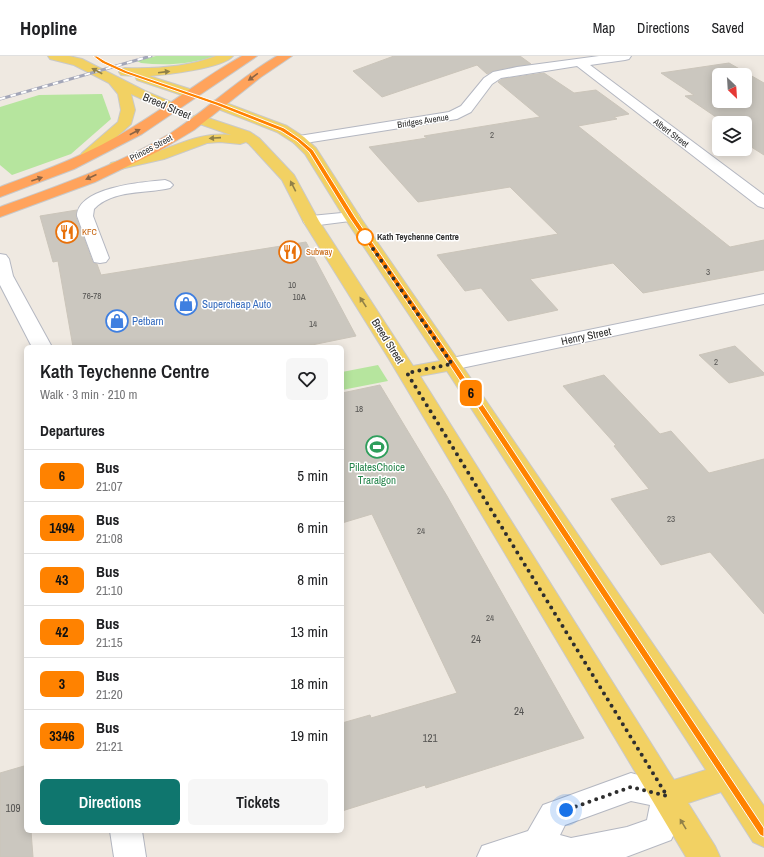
<!DOCTYPE html>
<meta charset="utf-8">
<style>
:root{--surface:#fff;--page:#f6f6f6;--text:#202124;--muted:#757577;--line:#e0e0e0;--accent:#0f766e}
body{margin:0;font-family:"Archivo Narrow",sans-serif;background:var(--page);color:var(--text);height:100vh;display:flex;flex-direction:column;font-size:15px;white-space:nowrap}
*{box-sizing:border-box;margin:0}
p{font-size:13px;color:var(--muted)}
.icon{flex:none;width:22px;height:22px;fill:none;stroke:currentColor;stroke-width:2;stroke-linecap:round;stroke-linejoin:round}
.map{position:relative;flex:1;overflow:hidden}
.sheet{position:absolute;left:24px;top:289px;width:320px;height:488px;display:flex;flex-direction:column;background:var(--surface);border-radius:6px;box-shadow:0 2px 10px #0003}
.sheet>*{flex:none}
.badge{padding:0 8px;border-radius:6px;font-size:14px;line-height:26px}
.needle{width:26px;rotate:155deg}
.controls{position:absolute;left:712px;top:12px;display:grid;gap:8px}
.controls a{display:grid;place-items:center;width:40px;height:40px;border-radius:6px;background:var(--surface);box-shadow:0 2px 10px #0003;font-size:20px}
.you{position:absolute;width:20px;height:20px;margin:-10px;border:3px solid #fff;border-radius:50%;background:#1a73e8;box-shadow:0 0 0 6px #1a73e833}
.map>.badge{position:absolute;translate:-50% -50%;box-shadow:0 0 0 2px #fff}
h2{padding:0 16px;font-size:15px;line-height:36px}
.round{display:grid;place-items:center;flex:none;width:42px;height:42px;border-radius:6px;background:var(--page)}
.overview{display:flex;align-items:center;justify-content:space-between;height:68px;padding:0 16px}
h1{font-size:19px;font-weight:600;line-height:30px}
.cta{display:flex;gap:8px;margin-top:auto;padding:8px 16px}
.cta a{flex:1;height:46px;border-radius:6px;background:var(--accent);color:#fff;font-size:16px;font-weight:600;line-height:46px;text-align:center}
.cta a+a{background:var(--page);color:var(--text)}
ul{padding:0;list-style:none}
li{display:flex;align-items:center;gap:12px;height:52px;padding:0 16px;border-top:1px solid var(--line)}
li div{flex:1}
li b{display:block;font-size:15px}
li em{font-style:normal}
li .badge{min-width:44px;font-weight:700;text-align:center}
header{display:flex;align-items:center;gap:24px;box-sizing:border-box;height:56px;padding:0 20px;background:var(--surface);border-bottom:1px solid var(--line)}
header strong{font-size:19px}
nav{display:flex;gap:22px;margin-inline-start:auto;font-size:14px}
.map>svg:first-child{display:block}
</style>
<header>
<strong>Hopline</strong>
<nav><a>Map</a><a>Directions</a><a>Saved</a></nav>
</header>
<div class="map">
<svg width="764" height="801" viewBox="0 0 764 801">
<rect width="100%" height="100%" fill="#efe9e1"/>
<g fill="#b6e59e">
<path d="M156,0H216C191,8 167,10 141,7L137,5Z"/>
<polygon points="102,38 111,63 71,98 12,119 0,109 0,51 39,39"/>
<polygon points="378,309 388,325 342,334 342,316"/>
</g>
<g fill="#cbc7bf" stroke="#cbc5ba" fill-rule="evenodd">
<polygon points="394,0 520,0 531,8 493,15 487,18 477,9 382,41 353,15"/>
<path d="M729,7L764,27V99L745,87V67H719V71L716,69V61L685,40L694,39L661,17ZM719,19H745V45H719Z"/>
<polygon points="544,17 574,37 596,34 629,58 614,61 617,63 578,70 730,191 764,184 764,214 643,237 613,207 530,223 558,254 508,265 481,232 465,235 437,199 558,178 510,131 418,146 369,91 427,82 424,80 540,61 498,26 502,23"/>
<polygon points="77,154 76,161 93,207 97,208 101,219 306,186 356,280 302,291 73,291 58,205 53,206 40,160"/>
<polygon points="735,290 764,317 764,319 729,327 699,299"/>
<polygon points="604,319 660,378 671,375 709,417 764,403 764,558 710,496 661,509 611,443 649,433 614,390 616,389 563,330"/>
<polygon points="380,329 447,440 584,682 426,732 425,729 342,755 342,667 370,659 371,662 457,637 372,458 342,467 342,337"/>
<polygon points="24,710 26,729 26,775 31,775 33,801 0,801 0,717"/>
</g>
<g fill="none" stroke-linecap="round" stroke-linejoin="round">
<g stroke="#b4b7c1" stroke-width="2">
<g id="minor">
<polygon points="599,0 631,0 629,3 625,4 590,9 764,139 764,152 758,150 577,10 501,22 492,28 471,56 457,63 299,88 294,87 292,84 294,81 299,80 449,56 461,50 484,22 493,16 517,11"/>
<path d="M165,124L170,126L173,129L170,132C146,138 113,133 94,153L93,160L109,202L106,206L100,207L94,206L77,160C78,131 143,126 165,124Z"/>
<polygon points="352,156 358,158 360,161 358,164 311,170 305,168 303,165 305,162 311,160"/>
<polygon points="0,198 6,199 9,203 13,220 52,291 32,291 0,229"/>
<polygon points="764,238 764,248 452,314 445,312 442,308 445,304 452,302"/>
<path d="M631,717L678,730L682,740L676,774L671,784L626,801H477L482,790L528,775L543,749ZM631,745L650,749L647,764L627,771L571,782L560,779L565,769Z"/>
<polygon points="110,775 142,775 146,801 114,801"/>
</g>
</g>
<g stroke="#c9c9c9" stroke-width="2">
<g id="major">
<polygon points="48,0 69,0 82,3 145,35 178,49 180,52 178,55 168,55 131,38 135,54 131,68 92,103 87,104 82,103 80,100 82,97 118,66 121,54 118,38 109,27 74,9 50,3"/>
<path d="M216,0H233C224,12 165,19 149,20L196,35L198,38L196,41L191,42L137,24L135,20L121,19L119,16L121,13L125,12C156,13 187,11 216,0Z"/>
<path d="M218,44L287,70L304,81L316,92L360,161L764,750V791L753,786L721,736L688,747L715,790L720,801H686L389,303L303,165L282,124L249,88L246,86L240,88L220,86L207,87L164,103L116,114L111,113L109,110L111,107C126,103 142,101 156,96C183,87 202,76 231,79L194,66L192,63L194,60L199,59L250,76L259,82L294,119L319,165L413,310L440,305L344,161L305,98L294,87L277,76L213,51L211,48L213,45ZM447,315L706,714L674,724L420,320Z"/>
</g>
</g>
<g stroke="#c9c9c9" stroke-width="2">
<g id="highway">
<path d="M242,0H257L142,78L74,113L0,141V131C45,114 92,97 133,71C170,49 204,21 242,0Z"/>
<path d="M277,0H292L261,21L194,74L159,95L95,126L0,161V151C58,130 118,109 171,77C208,53 239,22 277,0Z"/>
</g>
</g>
<use href="#minor" fill="#fff" fill-rule="evenodd"/>
<use href="#major" fill="#f2d163" fill-rule="evenodd"/>
<use href="#highway" fill="#ffa35c" fill-rule="evenodd"/>
<g stroke="#a3a6b8" stroke-width="3">
<polyline id="rail" points="0,43 151,0"/>
</g>
<use href="#rail" stroke="#fff" stroke-width="2" stroke-dasharray="5.5" stroke-linecap="butt"/>
</g>
<defs><path id="oneway-solid" d="M-6-.8H1V-3.2L6.5 0L1 3.2V.8H-6Z"/></defs>
<g fill="#908048">
<use href="#oneway-solid" transform="translate(97 15) rotate(-152)"/>
<use href="#oneway-solid" transform="translate(164 16) rotate(-7)"/>
<use href="#oneway-solid" transform="translate(215 82) rotate(176)"/>
<use href="#oneway-solid" transform="translate(293 130) rotate(-117)"/>
<use href="#oneway-solid" transform="translate(363 246) rotate(-123)"/>
<use href="#oneway-solid" transform="translate(683 768) rotate(-121)"/>
</g>
<g fill="#8c6343">
<use href="#oneway-solid" transform="translate(253 21) rotate(144)"/>
<use href="#oneway-solid" transform="translate(135 76) rotate(-28)"/>
<use href="#oneway-solid" transform="translate(91 121) rotate(156)"/>
<use href="#oneway-solid" transform="translate(37 123) rotate(-19)"/>
</g>
<polygon fill="#ff8200" stroke="#fff" points="93,0 97,0 105,5 127,15 220,47 284,72 300,83 313,94 355,161 456,308 764,772 764,781 760,779 449,308 349,161 309,96 297,85 281,75 216,49 124,17 102,7"/>
<g fill="none" stroke-linecap="round" stroke-linejoin="round">
<polyline stroke="#2e2e2e" stroke-width="4" stroke-dasharray="0 7.2" points="365,181 452,308 407,317 667,740 631,731 566,754"/>
</g>
<defs>
<g id="restaurant-ring" transform="scale(1.15)"><circle r="9.5" fill="#fff" stroke="#e8710a" stroke-width="1.5"/><path d="M-5-6h1v4h1v-4h1v4h1v-4h1v5L-1.5 .5V6h-2V.5L-5-1ZM5-6V6H3V1.5H1.5Q1.5-4 5-6Z" fill="#e8710a"/></g>
<g id="shop-ring" transform="scale(1.15)"><circle r="9.5" fill="#fff" stroke="#3f7fe0" stroke-width="1.5"/><path d="M-5-2.5h2.3a2.7 3.5 0 0 1 5.4 0H5L5.5 6h-11ZM-1.5-2.5h3a1.5 2.3 0 0 0-3 0Z" fill="#3f7fe0"/></g>
<g id="stadium-ring" transform="scale(1.15)"><circle r="9.5" fill="#fff" stroke="#2e9e5b" stroke-width="1.5"/><path d="M0-5a6.5 5 0 1 0 0 10a6.5 5 0 1 0 0-10ZM-3.5-1.8h7v3.6h-7Z" fill="#2e9e5b"/></g>
</defs>
<g fill-rule="evenodd">
<use href="#restaurant-ring" x="67" y="176"/>
<use href="#restaurant-ring" x="290" y="196"/>
<use href="#shop-ring" x="186" y="248"/>
<use href="#shop-ring" x="117" y="265"/>
<use href="#stadium-ring" x="377" y="391"/>
</g>
<circle fill="#fff" stroke="#ff8200" stroke-width="2" cx="365" cy="181" r="8"/>
<g text-anchor="middle" dominant-baseline="central" stroke-width="3" stroke-linejoin="round" paint-order="stroke">
<g font-size="9" fill="#2e2e2e" stroke="#fff">
<text transform="translate(423 65) rotate(-9)">Bridges Avenue</text>
<text transform="translate(671 77) rotate(37)">Albert Street</text>
<text transform="translate(151 92) rotate(-28)">Princes Street</text>
</g>
<g font-size="9" fill="#555452">
<text x="492" y="79">2</text>
<text x="708" y="216">3</text>
<text x="292" y="229">10</text>
<text x="92" y="240">76-78</text>
<text x="299" y="241">10A</text>
<text x="313" y="268">14</text>
<text x="716" y="306">2</text>
<text x="359" y="353">18</text>
<text x="671" y="463">23</text>
<text x="421" y="475">24</text>
<text x="490" y="562">24</text>
</g>
<g font-size="9" fill="#c56008" stroke="#fff" text-anchor="start">
<text x="82" y="176">KFC</text>
<text x="306" y="196">Subway</text>
</g>
<g font-size="9" font-weight="bold" fill="#2e2e2e" stroke="#fff" text-anchor="start">
<text x="377" y="181">Kath Teychenne Centre</text>
</g>
<g font-size="11" fill="#2e2e2e" stroke="#fff">
<text transform="translate(167 50) rotate(23)">Breed Street</text>
<text transform="translate(586 280) rotate(-12)">Henry Street</text>
<text transform="translate(388 285) rotate(58)">Breed Street</text>
</g>
<g font-size="11" fill="#366cbe" stroke="#fff" text-anchor="start">
<text x="202" y="248">Supercheap Auto</text>
<text x="132" y="265">Petbarn</text>
</g>
<g font-size="11" fill="#27864d" stroke="#fff">
<text x="377" y="411">PilatesChoice<tspan x="377" dy="13">Traralgon</tspan></text>
</g>
<g font-size="11" fill="#555452">
<text x="476" y="583">24</text>
<text x="519" y="655">24</text>
<text x="430" y="682">121</text>
<text x="13" y="752">109</text>
</g>
</g>
</svg>
<div class="controls">
<a><svg class="needle" viewBox="-14 -14 28 28"><path d="M0-13l5 13h-10z" fill="#e53935"/><path d="M0 13l5-13h-10z" fill="#757577"/></svg></a>
<a><svg class="icon" aria-label="layers" viewBox="0 0 24 24"><path d="M12 4l9 5-9 5-9-5zM3 14l9 5 9-5"/></svg></a>
</div>
<div class="you" style="left:566px;top:754px"></div>
<b class="badge" style="left:471px;top:337px;background:#ff8200;color:#111">6</b>
<section class="sheet">
<div class="overview"><div><h1>Kath Teychenne Centre</h1><p>Walk · 3 min · 210 m</p></div><a class="round"><svg class="icon" aria-label="heart" viewBox="0 0 24 24"><path d="M12 20l-8-8c-3-5 5-10 8-4 3-6 11-1 8 4z"/></svg></a></div>
<h2>Departures</h2>
<ul>
<li><span class="badge" style="background:#ff8200;color:#111">6</span><div><b>Bus</b><p>21:07</p></div><em>5 min</em></li>
<li><span class="badge" style="background:#ff8200;color:#111">1494</span><div><b>Bus</b><p>21:08</p></div><em>6 min</em></li>
<li><span class="badge" style="background:#ff8200;color:#111">43</span><div><b>Bus</b><p>21:10</p></div><em>8 min</em></li>
<li><span class="badge" style="background:#ff8200;color:#111">42</span><div><b>Bus</b><p>21:15</p></div><em>13 min</em></li>
<li><span class="badge" style="background:#ff8200;color:#111">3</span><div><b>Bus</b><p>21:20</p></div><em>18 min</em></li>
<li><span class="badge" style="background:#ff8200;color:#111">3346</span><div><b>Bus</b><p>21:21</p></div><em>19 min</em></li>
</ul>
<div class="cta"><a>Directions</a><a>Tickets</a></div>
</section>
</div>
